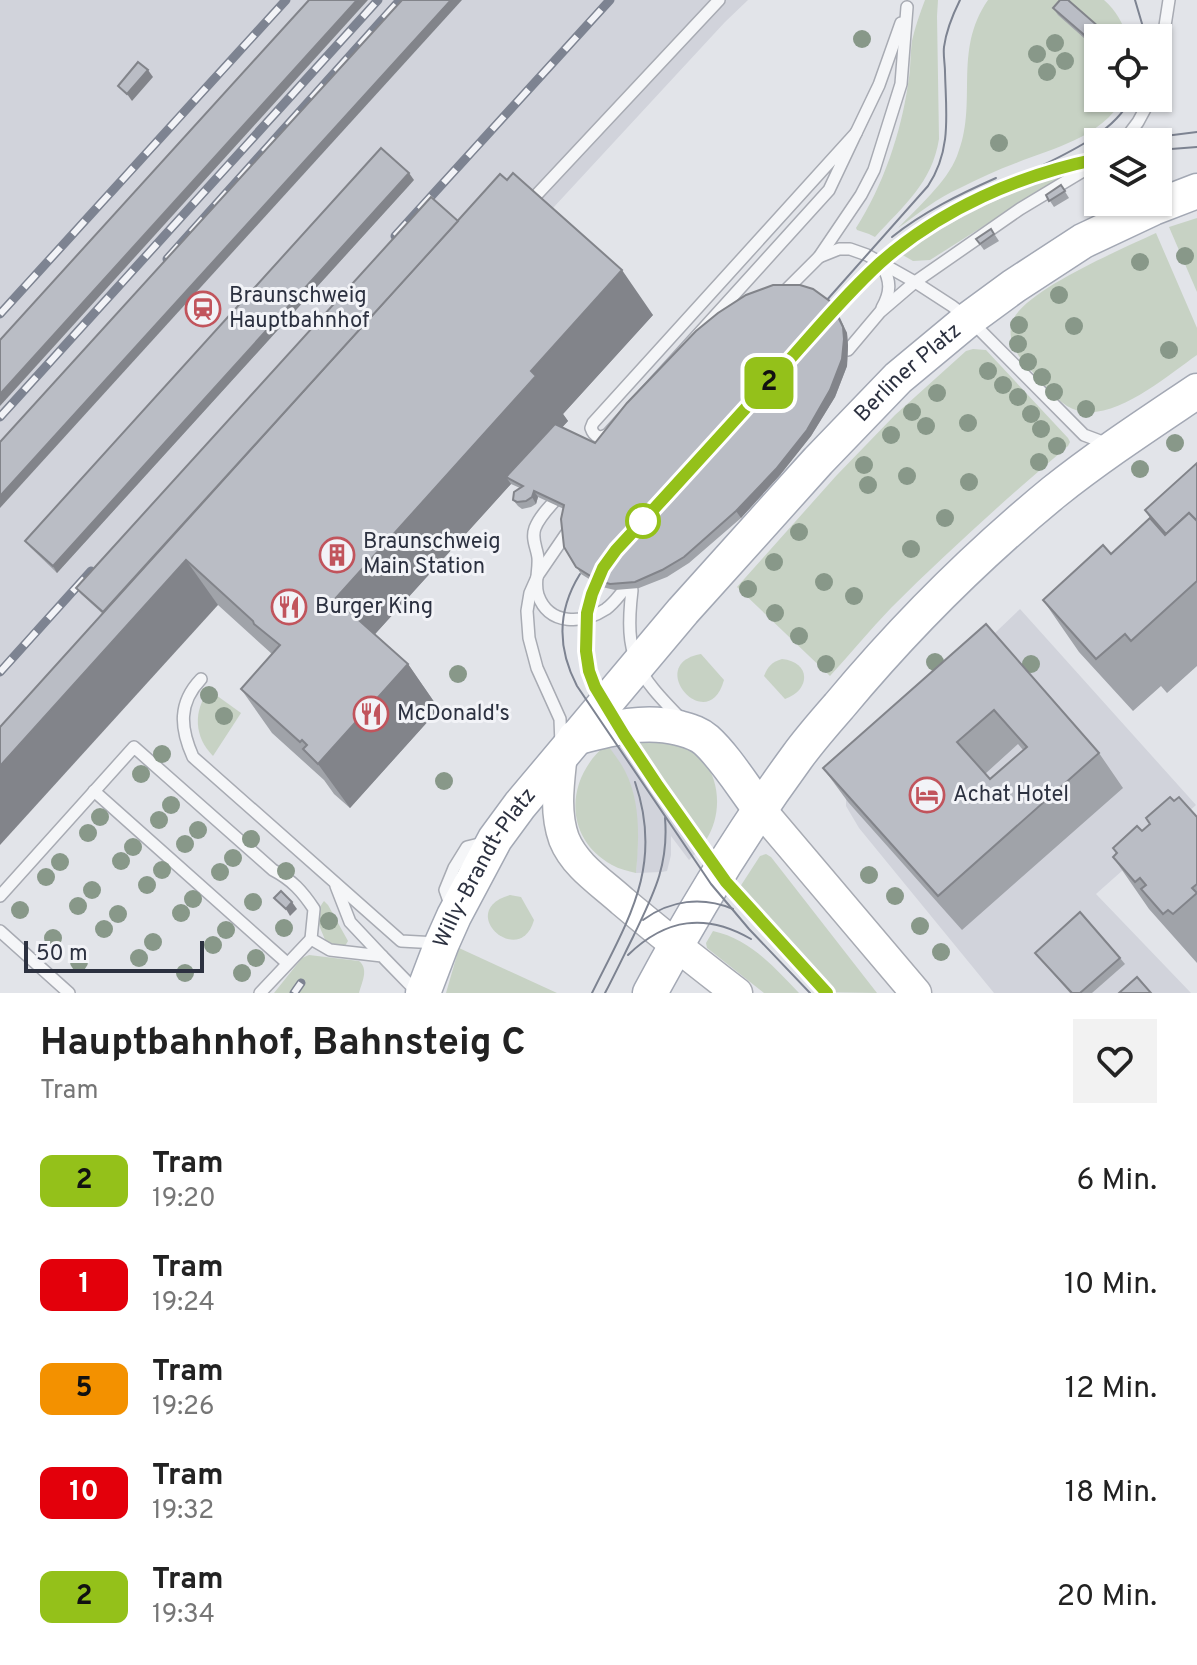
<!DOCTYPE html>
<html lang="de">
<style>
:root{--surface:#fff;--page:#f2f2f2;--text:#222;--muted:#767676}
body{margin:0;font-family:Overpass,sans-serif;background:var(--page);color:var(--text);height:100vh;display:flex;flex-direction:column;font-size:30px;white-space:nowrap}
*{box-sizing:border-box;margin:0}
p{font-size:26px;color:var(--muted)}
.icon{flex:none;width:44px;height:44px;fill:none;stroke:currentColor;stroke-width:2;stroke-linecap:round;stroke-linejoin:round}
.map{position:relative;height:993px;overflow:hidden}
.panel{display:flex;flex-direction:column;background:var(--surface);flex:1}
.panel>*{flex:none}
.badge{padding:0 16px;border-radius:12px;font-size:28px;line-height:52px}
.buttons{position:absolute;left:1084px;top:24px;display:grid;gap:16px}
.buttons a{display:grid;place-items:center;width:88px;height:88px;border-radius:0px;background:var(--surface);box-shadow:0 2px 6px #0004;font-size:40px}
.scale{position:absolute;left:24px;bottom:20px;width:180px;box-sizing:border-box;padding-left:8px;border:4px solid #2c3140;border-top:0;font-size:22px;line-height:28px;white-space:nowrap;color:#2c3140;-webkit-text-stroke:6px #f2f3f7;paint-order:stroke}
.map>.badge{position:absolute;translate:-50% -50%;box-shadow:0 0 0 4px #fff}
.round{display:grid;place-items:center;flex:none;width:84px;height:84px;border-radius:0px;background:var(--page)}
.headline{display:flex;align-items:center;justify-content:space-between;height:136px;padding:0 40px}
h1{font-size:38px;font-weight:700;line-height:60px}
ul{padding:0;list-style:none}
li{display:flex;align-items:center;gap:24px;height:104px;padding:0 40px}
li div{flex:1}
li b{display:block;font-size:30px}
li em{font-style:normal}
li .badge{min-width:88px;font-weight:700;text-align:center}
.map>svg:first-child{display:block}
</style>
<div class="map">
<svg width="1197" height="993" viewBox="0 0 1197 993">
<rect width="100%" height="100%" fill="#e2e4e9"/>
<g fill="#d1d3db">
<polygon points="0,0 748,0 725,22 0,806"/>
<polygon points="1020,609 1196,805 1096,894 1191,993 994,993 859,828 846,806 846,795 890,733"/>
<polygon points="627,735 706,840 701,848 689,860 671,836 671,855 667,871 662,872 636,873 638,838 633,794 629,781 607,744"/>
</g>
<g fill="#c7d2c4">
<path d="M925,0H938L937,16L939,139C932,183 904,205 875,237L869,234L857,230L856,228C883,186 901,133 908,84C911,70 910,55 912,41C915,27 920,13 925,0Z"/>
<path d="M988,0H1104C1116,10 1123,24 1128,38H1098V98H1124C1100,138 1056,147 1016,163C997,170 978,179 960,188C937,198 918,214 898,228C917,208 947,182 957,156C979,103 952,52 988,0Z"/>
<path d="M1056,176L1058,179L930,260L913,261L901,254C950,221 1000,196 1056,176Z"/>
<polygon points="1197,218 1197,292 1169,227"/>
<path d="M1156,233L1197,328V355C1165,377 1106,430 1067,406C1052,396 1040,380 1028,367C1015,354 1005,335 1014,318C1030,288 1124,248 1156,233Z"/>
<path d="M973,349L986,350L1068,438L1070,442L1068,446C1007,498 948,551 891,608C870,630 850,654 830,676L737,587L836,476L895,415L966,351Z"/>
<path d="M701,654L724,680C708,738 643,664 701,654Z"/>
<path d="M782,659C811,662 811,690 785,699L764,676C768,666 772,662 782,659Z"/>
<path d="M209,690L241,713L213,756C194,737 193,711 209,690Z"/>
<path d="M650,732C663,738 686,744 696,753C721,774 723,814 706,840L627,735Z"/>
<path d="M607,744C613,753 620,761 625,771C641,802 639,840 636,873C628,871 619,869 612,865C562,837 566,777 607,744Z"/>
<polygon points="766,854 771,857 877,993 817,992 825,984 738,890 760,856"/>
<path d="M510,895L521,897L534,920C520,970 454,911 510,895Z"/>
<path d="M324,901L328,905L348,941L345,946L327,944C321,929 312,916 324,901Z"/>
<path d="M713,931C750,939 774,967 799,993H764L707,948L706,943Z"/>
<polygon points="459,948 557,993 446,993"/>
<path d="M309,955L359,961C369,969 362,982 359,993H274L302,958Z"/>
</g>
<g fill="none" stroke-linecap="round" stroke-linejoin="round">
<g stroke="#a8abb3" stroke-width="14">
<g id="lane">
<polyline points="1158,71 1169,0"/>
<path d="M856,133L829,190L608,434C600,439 594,437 591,428L593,423Z"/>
<polyline points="856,133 879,85 901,23"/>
<polyline points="1123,142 1138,122 1151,98"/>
<polyline points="528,204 719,0"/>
<polyline points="819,257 839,249 850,249 867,255 915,282 952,306 969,319 1084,435 1100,441 1110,442"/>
<path d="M882,265C891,281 891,292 882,308"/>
<polyline points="786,290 819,257 861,195 874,170 901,84 907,7"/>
<polyline points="848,350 880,312 915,282 1020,209 1098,162"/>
<path d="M562,493C553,503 540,515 535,528C531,539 537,548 538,558C539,571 534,583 538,595C549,626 583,624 606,609C613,604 618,597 623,591"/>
<path d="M632,590C624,657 636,673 682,720"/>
<path d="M201,679C178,703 180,728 193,757L401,941L437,943"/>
<polyline points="561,745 560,719 537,668 529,638 527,611 530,593 538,575 566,534"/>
<polyline points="94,791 287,963"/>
<polyline points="336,886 350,922 382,956"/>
<path d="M0,896L134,747L273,870C292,880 302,891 314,909L311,939L330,950L382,956L418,993"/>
<polyline points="451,907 445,890 454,868 467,847 487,842"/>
<polyline points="0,931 69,993"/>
<polyline points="260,993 311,939"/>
</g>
</g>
<g stroke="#a8abb3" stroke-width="33">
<g id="secondary">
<path d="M562,753C559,782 554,811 564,839C575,866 601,882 622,901C660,933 698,963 737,993"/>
<polyline points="760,809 916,993"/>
</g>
</g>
<g stroke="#a3a8b4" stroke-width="37">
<g id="primary">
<path d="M575,738C609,729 643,719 679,728C689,731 698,733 706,740C725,757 744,788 760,809"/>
<path id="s1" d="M423,993L442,943L454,916L495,839L520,805L683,611L818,461L898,378L969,319L1014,286L1083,241L1153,208L1197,191"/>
<path d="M650,993C694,911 742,832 797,757C810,739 825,722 839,706C904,628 976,556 1054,492C1099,456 1148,424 1197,391"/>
</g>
</g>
<use href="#lane" stroke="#f5f6f8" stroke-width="11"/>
<use href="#secondary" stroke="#fff" stroke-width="30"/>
<use href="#primary" stroke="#fff" stroke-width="34"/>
<g stroke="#7d8391" stroke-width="2">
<polyline points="1135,0 1143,27 1143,38"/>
<polyline points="1117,142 1197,132"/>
<polyline points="1158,150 1197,147"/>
<polyline points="1045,172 1098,159"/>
<path d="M892,237C923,212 960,194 996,178"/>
<path d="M826,301L928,186C952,150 946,113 945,72C945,64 943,55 944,47C946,32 953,14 960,0"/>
<path d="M836,309C866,278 896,249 932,225C963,205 997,189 1029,172C1063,155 1114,134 1131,98"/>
<path d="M580,574C557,611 557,648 577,686L711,884L749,929L810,993"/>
<polyline points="596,585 587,613 585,638 589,671 600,695 658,786 726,882 827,993"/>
<path d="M643,920C670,900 702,896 733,909"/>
<path d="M628,955C666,918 706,913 751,939"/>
<path d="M592,993C628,920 664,866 635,782"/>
<path d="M605,993C615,974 624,955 633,937C653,895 669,866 665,818"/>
</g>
<g stroke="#7d8391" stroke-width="9">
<g id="rail">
<polyline points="395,236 610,0"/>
<polyline points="167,259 400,0"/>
<polyline points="0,314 286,0"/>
<polyline points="0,417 378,0"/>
<polyline points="0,672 91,571"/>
<polyline points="294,993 301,983"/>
</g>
</g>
<use href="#rail" stroke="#f2f3f7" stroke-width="6" stroke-dasharray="18" stroke-linecap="butt"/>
</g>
<g fill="#889889">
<circle cx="862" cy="39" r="9"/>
<circle cx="1055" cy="43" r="9"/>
<circle cx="1037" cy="54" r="9"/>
<circle cx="1065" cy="61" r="9"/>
<circle cx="1047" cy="72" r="9"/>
<circle cx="999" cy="143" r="9"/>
<circle cx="1185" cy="256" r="9"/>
<circle cx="1140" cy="262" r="9"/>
<circle cx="1059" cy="295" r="9"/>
<circle cx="1019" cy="325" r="9"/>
<circle cx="1074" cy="326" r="9"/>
<circle cx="1018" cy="344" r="9"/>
<circle cx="1169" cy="350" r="9"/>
<circle cx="1028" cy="362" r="9"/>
<circle cx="988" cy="371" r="9"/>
<circle cx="1042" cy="377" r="9"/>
<circle cx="1003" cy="385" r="9"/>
<circle cx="1054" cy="392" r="9"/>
<circle cx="937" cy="393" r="9"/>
<circle cx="1018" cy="397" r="9"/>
<circle cx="1086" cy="409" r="9"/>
<circle cx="912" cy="412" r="9"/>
<circle cx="1031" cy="414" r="9"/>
<circle cx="968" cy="423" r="9"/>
<circle cx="926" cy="426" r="9"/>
<circle cx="1041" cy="429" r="9"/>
<circle cx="891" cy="435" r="9"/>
<circle cx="1175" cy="443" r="9"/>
<circle cx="1057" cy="446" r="9"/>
<circle cx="1039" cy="462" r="9"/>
<circle cx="864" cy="465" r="9"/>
<circle cx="1140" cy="469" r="9"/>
<circle cx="907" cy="476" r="9"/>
<circle cx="969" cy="482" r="9"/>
<circle cx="868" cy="485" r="9"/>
<circle cx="945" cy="518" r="9"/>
<circle cx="799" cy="532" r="9"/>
<circle cx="911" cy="549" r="9"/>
<circle cx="774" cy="562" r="9"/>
<circle cx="824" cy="582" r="9"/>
<circle cx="748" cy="589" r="9"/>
<circle cx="854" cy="596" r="9"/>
<circle cx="775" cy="613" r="9"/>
<circle cx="799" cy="636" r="9"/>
<circle cx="935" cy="662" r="9"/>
<circle cx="826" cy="664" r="9"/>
<circle cx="1031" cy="664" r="9"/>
<circle cx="458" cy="674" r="9"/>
<circle cx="209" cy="695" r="9"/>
<circle cx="224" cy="716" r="9"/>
<circle cx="162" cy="754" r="9"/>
<circle cx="141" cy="774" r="9"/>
<circle cx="444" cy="781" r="9"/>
<circle cx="171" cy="805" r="9"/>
<circle cx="100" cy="817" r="9"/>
<circle cx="159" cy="820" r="9"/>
<circle cx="198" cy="830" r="9"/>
<circle cx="88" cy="833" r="9"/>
<circle cx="251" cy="839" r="9"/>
<circle cx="185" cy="844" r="9"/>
<circle cx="133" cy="847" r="9"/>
<circle cx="233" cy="858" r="9"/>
<circle cx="121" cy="861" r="9"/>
<circle cx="60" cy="862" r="9"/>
<circle cx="162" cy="870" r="9"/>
<circle cx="286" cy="871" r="9"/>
<circle cx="220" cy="872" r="9"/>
<circle cx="869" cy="875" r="9"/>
<circle cx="46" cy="877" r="9"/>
<circle cx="147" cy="885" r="9"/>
<circle cx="92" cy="890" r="9"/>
<circle cx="895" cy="896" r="9"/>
<circle cx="193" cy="899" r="9"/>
<circle cx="253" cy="902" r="9"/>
<circle cx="78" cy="906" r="9"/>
<circle cx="20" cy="910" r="9"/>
<circle cx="181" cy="913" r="9"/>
<circle cx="118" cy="914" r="9"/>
<circle cx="329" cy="921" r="9"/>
<circle cx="920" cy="926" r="9"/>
<circle cx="284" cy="928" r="9"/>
<circle cx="104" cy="929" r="9"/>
<circle cx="226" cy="930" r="9"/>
<circle cx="53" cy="938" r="9"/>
<circle cx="153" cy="942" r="9"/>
<circle cx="213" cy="945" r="9"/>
<circle cx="941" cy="952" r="9"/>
<circle cx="139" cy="958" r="9"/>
<circle cx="256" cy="958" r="9"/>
<circle cx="79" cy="962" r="9"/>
<circle cx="185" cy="973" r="9"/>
<circle cx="242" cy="973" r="9"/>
</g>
<g fill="#a0a3a9" fill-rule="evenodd">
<polygon points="1053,8 1104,33 1100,38 1098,38 1093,46 1058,15"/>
<polygon points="414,180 57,573 30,547 25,541"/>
<polygon points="1061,185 1069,198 1054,207 1046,195"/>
<polygon points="458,221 653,315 563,414 568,421 562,427 595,443 836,309 847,333 848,346 847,366 835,397 811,436 780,475 741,518 689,563 667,577 639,588 615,590 602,587 581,574 564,547 564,509 538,497 536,504 531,507 522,509 518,506 513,500 520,488 511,484 375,634 408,664 439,709 350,808 334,794 324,780 272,733 241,689 272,654 218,605 103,614 81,594 76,588"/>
<polygon points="991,229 999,241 984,250 976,239"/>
<polygon points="1197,463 1197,666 1167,693 1161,686 1133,711 1079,652 1043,600 1111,554 1150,518 1145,510"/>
<path d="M986,624L1099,753L1123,788L962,930L848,802L823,768ZM1018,744L1023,750L990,779L985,774Z"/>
<polygon points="1174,801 1197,817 1197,963 1149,909 1113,857 1116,853 1113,848 1142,831"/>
<polygon points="1035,953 1120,958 1125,964 1092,993 1070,993"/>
</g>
<g fill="#82848a">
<polygon points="357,0 368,0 0,406 0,394"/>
<polygon points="451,0 462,0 0,508 0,496"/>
<polygon points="1099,27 1104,33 1100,38 1098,38 1098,41 1093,46 1089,39"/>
<polygon points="148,70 153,77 132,101 127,94"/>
<polygon points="409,173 414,180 57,573 53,566"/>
<polygon points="622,270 653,315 563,414 568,421 514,481 506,477 511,484 367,643 335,599 531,371"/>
<polygon points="831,302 847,333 848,346 847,366 835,397 811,436 780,475 741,518 736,511"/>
<polygon points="534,491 538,497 536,504 532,497"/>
<polygon points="186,560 218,605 0,845 0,766"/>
<polygon points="408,664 439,709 350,808 318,764"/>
<polygon points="292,902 297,909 290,916 286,909"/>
</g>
<g fill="#babdc5" stroke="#82848a" stroke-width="2" fill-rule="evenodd">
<polygon points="309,0 357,0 0,394 0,340"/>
<polygon points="402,0 451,0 0,496 0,442"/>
<polygon points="1060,0 1068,0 1099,27 1089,39 1053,8"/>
<polygon points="138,62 148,70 127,94 118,86"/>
<polygon points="381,148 409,173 53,566 25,541"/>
<polygon points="513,173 622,270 531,371 536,376 335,599 408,664 318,764 303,749 307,745 302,740 300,742 241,689 280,645 254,624 253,621 186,560 0,766 0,727 500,174 507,180"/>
<polygon points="1061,185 1065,191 1049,201 1046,195"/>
<polygon points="431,197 458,221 103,612 76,588"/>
<polygon points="991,229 994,234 980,244 976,239"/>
<polygon points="773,285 800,285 813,289 831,302 843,327 844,339 842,359 830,390 807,430 776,469 736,511 684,557 662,570 635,582 610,584 597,580 576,567 564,547 561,519 564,505 534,491 532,497 526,501 517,502 513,500 514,492 523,486 506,477 555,424 595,443 627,403 696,331 718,313 746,295"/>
<polygon points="1197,463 1197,521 1189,513 1166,534 1145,510"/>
<polygon points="1189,513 1197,521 1197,581 1131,641 1125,634 1096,659 1043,600 1103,545 1111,554 1150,518 1165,535"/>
<path d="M986,624L1099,753L938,896L823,768ZM994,710L1027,747L990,779L957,742Z"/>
<polygon points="1170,797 1174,801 1179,797 1197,817 1197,884 1192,888 1197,893 1173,914 1168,910 1163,914 1141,889 1146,885 1140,878 1135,882 1113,857 1117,853 1113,848 1137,826 1142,831 1150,824 1146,818"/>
<polygon points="281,891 292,902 286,909 274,898"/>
<polygon points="1080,912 1120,958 1080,993 1072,993 1035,953"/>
<polygon points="1137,977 1151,993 1119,993"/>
</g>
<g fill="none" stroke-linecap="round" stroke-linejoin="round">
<g stroke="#fff" stroke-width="18">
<path id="line" d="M827,993L726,882L658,786L624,735L595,687L589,671L586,651L587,613L592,594L603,568L616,550C670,492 723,433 776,375C810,337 843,297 880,263C941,209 1019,175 1098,159"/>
</g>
<use href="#line" stroke="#94c11a" stroke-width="12"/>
</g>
<defs>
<g id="station-ring" transform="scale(1.8)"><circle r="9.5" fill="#f2f3f7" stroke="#c1545c" stroke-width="1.5"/><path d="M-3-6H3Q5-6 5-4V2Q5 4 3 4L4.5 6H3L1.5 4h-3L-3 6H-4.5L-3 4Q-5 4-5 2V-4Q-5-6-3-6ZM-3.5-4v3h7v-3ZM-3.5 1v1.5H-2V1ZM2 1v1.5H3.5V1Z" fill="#c1545c"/></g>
<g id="building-ring" transform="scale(1.8)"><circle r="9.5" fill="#f2f3f7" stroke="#c1545c" stroke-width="1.5"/><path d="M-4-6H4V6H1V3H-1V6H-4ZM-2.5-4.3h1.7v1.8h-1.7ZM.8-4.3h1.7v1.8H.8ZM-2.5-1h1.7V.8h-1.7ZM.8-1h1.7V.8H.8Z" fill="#c1545c"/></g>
<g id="restaurant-ring" transform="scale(1.8)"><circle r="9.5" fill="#f2f3f7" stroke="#c1545c" stroke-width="1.5"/><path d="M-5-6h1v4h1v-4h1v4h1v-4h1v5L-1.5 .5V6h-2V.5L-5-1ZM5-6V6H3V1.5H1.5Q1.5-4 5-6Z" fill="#c1545c"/></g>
<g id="hotel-ring" transform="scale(1.8)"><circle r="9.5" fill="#f2f3f7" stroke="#c1545c" stroke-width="1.5"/><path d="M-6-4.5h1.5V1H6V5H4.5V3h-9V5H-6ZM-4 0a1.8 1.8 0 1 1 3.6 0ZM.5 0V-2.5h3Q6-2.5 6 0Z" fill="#c1545c"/></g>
</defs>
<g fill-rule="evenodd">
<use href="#station-ring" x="203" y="309"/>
<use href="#building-ring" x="337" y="555"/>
<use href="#restaurant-ring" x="289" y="607"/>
<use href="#restaurant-ring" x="371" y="714"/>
<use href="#hotel-ring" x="927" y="795"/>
</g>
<circle fill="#fff" stroke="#94c11a" stroke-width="4" cx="643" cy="521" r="16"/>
<g text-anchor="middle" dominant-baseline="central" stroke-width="6" stroke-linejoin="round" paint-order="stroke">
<g font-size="22" fill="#2c3140" stroke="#f2f3f7" text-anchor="start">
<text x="229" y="296">Braunschweig<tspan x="229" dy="25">Hauptbahnhof</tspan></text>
<text x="363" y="542">Braunschweig<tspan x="363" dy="25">Main Station</tspan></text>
<text x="315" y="607">Burger King</text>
<text x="397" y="714">McDonald's</text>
<text x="953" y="795">Achat Hotel</text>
</g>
<g font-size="22" fill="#2c3140" stroke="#f2f3f7">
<text stroke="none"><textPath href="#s1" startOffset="794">Berliner Platz</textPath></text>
<text stroke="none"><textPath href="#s1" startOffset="140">Willy-Brandt-Platz</textPath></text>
</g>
</g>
</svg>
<div class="buttons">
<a><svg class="icon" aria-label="locate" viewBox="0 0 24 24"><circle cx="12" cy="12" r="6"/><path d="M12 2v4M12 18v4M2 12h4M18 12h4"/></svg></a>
<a><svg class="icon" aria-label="layers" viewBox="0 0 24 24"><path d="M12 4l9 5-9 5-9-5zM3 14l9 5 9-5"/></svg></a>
</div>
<div class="scale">50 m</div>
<b class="badge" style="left:769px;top:383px;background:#94c11a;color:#111">2</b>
</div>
<section class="panel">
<div class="headline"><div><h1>Hauptbahnhof, Bahnsteig C</h1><p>Tram</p></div><a class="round"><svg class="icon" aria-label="heart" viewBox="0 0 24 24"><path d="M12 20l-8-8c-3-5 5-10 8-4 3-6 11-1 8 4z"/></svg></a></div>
<ul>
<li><span class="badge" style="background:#94c11a;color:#111">2</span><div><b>Tram</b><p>19:20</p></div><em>6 Min.</em></li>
<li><span class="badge" style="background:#e3000b;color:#fff">1</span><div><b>Tram</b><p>19:24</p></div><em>10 Min.</em></li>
<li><span class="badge" style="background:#f39100;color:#111">5</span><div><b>Tram</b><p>19:26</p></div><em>12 Min.</em></li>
<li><span class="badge" style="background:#e3000b;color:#fff">10</span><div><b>Tram</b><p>19:32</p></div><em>18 Min.</em></li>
<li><span class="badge" style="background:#94c11a;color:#111">2</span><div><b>Tram</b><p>19:34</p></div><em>20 Min.</em></li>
</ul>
</section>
